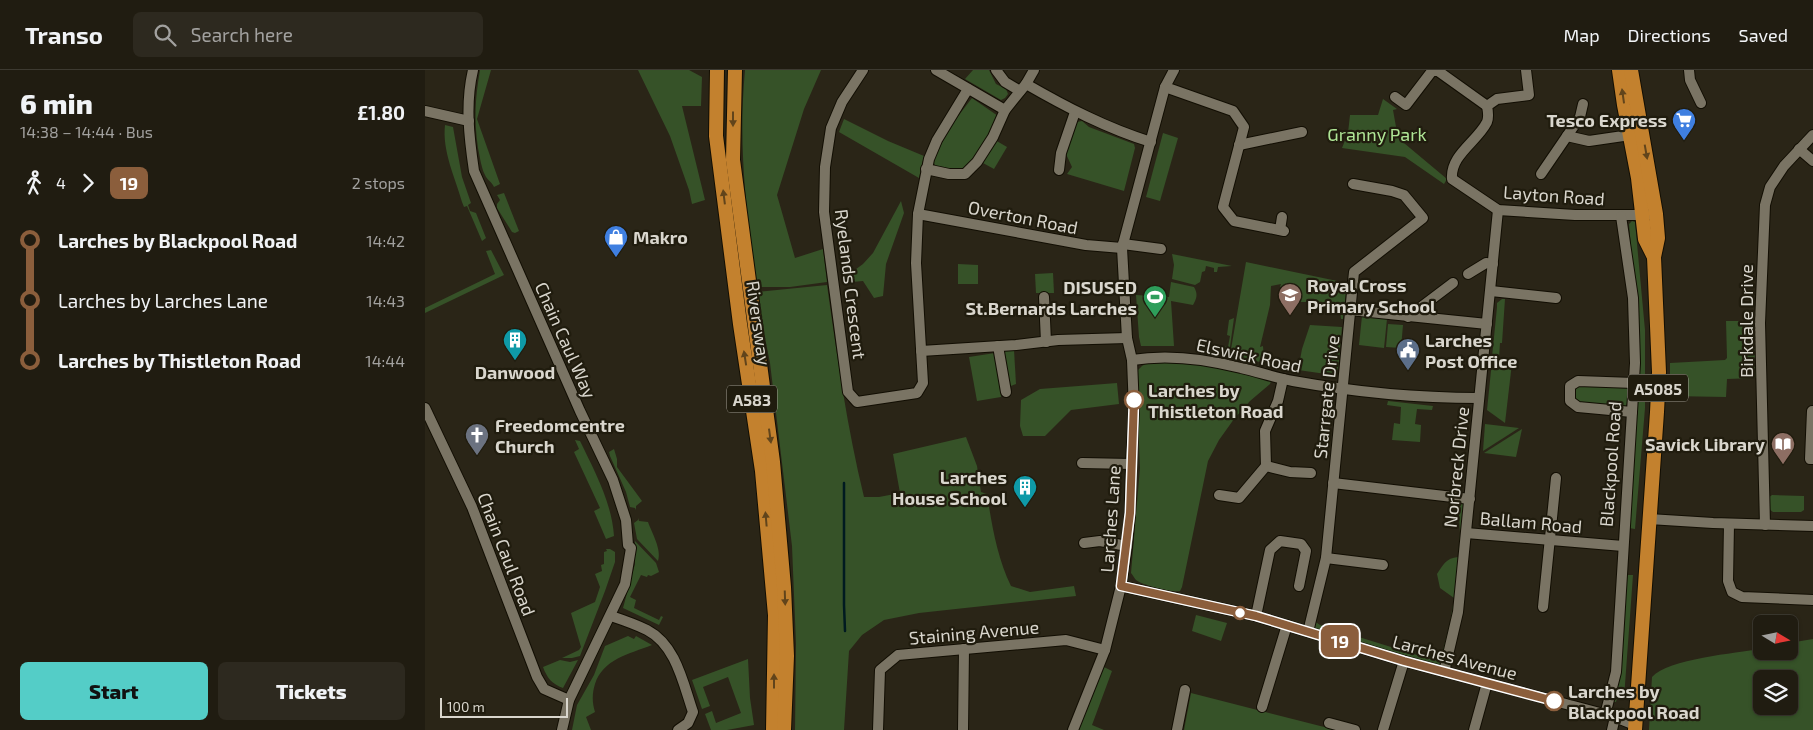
<!DOCTYPE html>
<meta charset="utf-8">
<style>
:root{--surface:#201c11;--page:#2d291f;--text:#f1f3f6;--muted:#a2a19f;--line:#3d3a31;--accent:#54cdc7}
body{margin:0;font-family:"Exo 2",sans-serif;background:var(--page);color:var(--text);height:100vh;display:flex;flex-direction:column;font-size:19px;white-space:nowrap}
*{box-sizing:border-box;margin:0}
p{font-size:16px;color:var(--muted)}
.icon{flex:none;width:28px;height:28px;fill:none;stroke:currentColor;stroke-width:2;stroke-linecap:round;stroke-linejoin:round}
.map{position:relative;flex:1;overflow:hidden}
.drawer{display:flex;flex-direction:column;background:var(--surface);width:425px}
.drawer>*{flex:none}
.badge{padding:0 10px;border-radius:8px;font-size:18px;line-height:32px}
.needle{width:32px;rotate:100deg}
.fabs{position:absolute;left:1328px;top:545px;display:grid;gap:10px}
.fabs a{display:grid;place-items:center;width:45px;height:45px;border-radius:8px;background:var(--surface);box-shadow:0 1px 4px #0004,0 0 0 1px var(--line);font-size:25px}
.scale{position:absolute;left:15px;bottom:12px;width:128px;box-sizing:border-box;padding-left:5px;border:2px solid #d9d6cd;border-top:0;font-size:14px;line-height:18px;white-space:nowrap;color:#d9d6cd;-webkit-text-stroke:4px #201c0e;paint-order:stroke}
.map>.badge{position:absolute;translate:-50% -50%;box-shadow:0 0 0 2px #fff}
.legs{display:flex;align-items:center;gap:8px;height:55px;padding:0 20px;font-size:16px}
.legs p{margin-inline-start:auto}
.headline{display:flex;align-items:center;justify-content:space-between;height:85px;padding:0 20px}
h1{font-size:28px;font-weight:800;line-height:38px}
.primary-button{display:flex;gap:10px;margin-top:auto;padding:10px 20px}
.primary-button a{flex:1;height:58px;border-radius:8px;background:var(--accent);color:#111;font-size:20px;font-weight:800;line-height:58px;text-align:center}
.primary-button a+a{background:var(--page);color:var(--text)}
ul{padding:0 20px;list-style:none}
li{display:flex;align-items:center;gap:18px;height:60px;font-size:19px}
li i{display:grid;place-items:center;width:8px;height:100%;margin:0 6px;background:currentColor}
li i::after{content:'';width:12px;height:12px;margin:-6px;border:4px solid;border-radius:50%;background:var(--surface)}
li p{margin-inline-start:auto}
li:first-child i{background:linear-gradient(#0000 50%,currentColor 0)}
li:last-child i{background:linear-gradient(currentColor 50%,#0000 0)}
header{display:flex;align-items:center;gap:30px;box-sizing:border-box;height:70px;padding:0 25px;background:var(--surface);border-bottom:1px solid var(--line)}
header strong{font-size:24px}
nav{display:flex;gap:28px;margin-inline-start:auto;font-size:18px}
.search{width:350px;height:45px;background:var(--page);display:flex;align-items:center;gap:12px;box-sizing:border-box;padding:0 18px;border-radius:8px;color:var(--muted);font-size:19px}
main{display:flex;flex:1;min-height:0}
.map>svg:first-child{display:block}
</style>
<header>
<strong>Transo</strong>
<div class="search"><svg class="icon" aria-label="search" viewBox="0 0 24 24"><circle cx="10" cy="10" r="6"/><path d="M15 15l6 6"/></svg>Search here</div>
<nav><a>Map</a><a>Directions</a><a>Saved</a></nav>
</header>
<main>
<section class="drawer">
<div class="headline"><div><h1>6 min</h1><p>14:38 – 14:44 · Bus</p></div><b>£1.80</b></div>
<div class="legs"><svg class="icon" aria-label="walk" viewBox="0 0 24 24"><circle cx="13" cy="4" r="2"/><path d="M13 8l-2 6 4 7M11 14l-3 7M7 12l3-4h3l4 4"/></svg>4<svg class="icon" aria-label="forward" viewBox="0 0 24 24"><path d="M9 5l7 7-7 7"/></svg><b class="badge" style="background:#8b5e3c;color:#fff">19</b><p>2 stops</p></div>
<ul>
<li><i style="color:#8b5e3c"></i><b>Larches by Blackpool Road</b><p>14:42</p></li>
<li><i style="color:#8b5e3c"></i><span>Larches by Larches Lane</span><p>14:43</p></li>
<li><i style="color:#8b5e3c"></i><b>Larches by Thistleton Road</b><p>14:44</p></li>
</ul>
<div class="primary-button"><a>Start</a><a>Tickets</a></div>
</section>
<div class="map">
<svg width="1388" height="660" viewBox="0 0 1388 660">
<rect width="100%" height="100%" fill="#2a2517"/>
<g fill="#365228" fill-rule="evenodd">
<path d="M55,0H66L52,49L75,114L69,117C67,112 62,110 60,105C56,97 55,87 53,78C49,49 50,29 55,0Z"/>
<polygon points="213,0 264,0 277,7 276,36 257,36 280,130 267,134 264,120 245,66"/>
<path d="M320,0H396L379,39L352,125L370,188L398,179L402,212L365,217H332C321,142 313,76 320,0Z"/>
<polygon points="548,0 564,0 571,14 581,19 583,24 580,28 576,30 540,9"/>
<path d="M547,28L573,46C564,67 556,87 537,102L513,99L508,92L524,58Z"/>
<polygon points="958,29 972,39 968,40 973,68 1022,109 1019,114 980,87 917,78 923,63 925,45 953,45"/>
<polygon points="419,49 463,71 499,86 494,108 414,62"/>
<polygon points="657,51 664,57 709,74 710,78 699,121 642,104 647,97 641,84 652,52"/>
<path d="M20,55L28,57L37,107L46,133L43,135L45,141L51,143L61,168L57,171L42,136L39,137L37,132C30,107 17,81 20,55Z"/>
<polygon points="738,63 753,68 735,131 721,127"/>
<polygon points="570,70 582,77 569,99 558,93"/>
<polygon points="79,123 94,161 90,163 87,162 72,138 72,134 75,130 72,125"/>
<polygon points="476,131 479,143 461,194 458,226 449,228 438,211 427,212 423,205 438,194 448,183"/>
<polygon points="1207,151 1210,152 1220,260 1220,338 1210,459 1204,458 1211,233 1204,154"/>
<polygon points="66,180 79,205 0,243 0,238 70,204 61,181"/>
<polygon points="747,184 807,196 793,197 792,202 789,202 789,198 781,196 780,201 777,202 775,212 770,215 747,209 749,195"/>
<polygon points="821,192 922,213 918,249 916,249 915,240 886,237 886,232 874,232 872,228 868,229 867,216 855,217 856,214 846,216 845,235 835,277 838,276 839,289 835,292 805,285"/>
<polygon points="533,194 553,195 553,214 533,214"/>
<polygon points="628,203 629,223 611,223 610,204"/>
<path d="M746,212L769,217C773,224 772,228 768,235L746,231L749,276H716L714,267L711,225L744,227Z"/>
<path d="M402,215C412,286 422,357 439,427H454L475,423L468,384L541,367L552,396L556,422L562,424C567,456 572,487 586,516L605,522L649,516L651,526L494,543L459,550L437,565L424,581L419,660H370L371,574L367,476L345,293L331,222Z"/>
<polygon points="1077,229 1080,229 1077,273 1075,273 1074,288 1067,287 1072,237 1072,233"/>
<polygon points="937,246 962,249 959,278 934,275"/>
<polygon points="809,248 804,284 778,279 783,274 803,277 805,266 802,265 804,250"/>
<polygon points="1301,251 1329,251 1331,307 1330,308 1302,309 1301,327 1245,326 1245,293 1300,290 1302,288"/>
<polygon points="963,254 978,255 976,278 961,277"/>
<polygon points="885,255 917,257 913,300 908,305 873,300 877,279"/>
<polygon points="589,280 591,314 583,317 579,284 580,281"/>
<polygon points="570,283 576,327 552,331 544,287"/>
<polygon points="1067,291 1087,293 1080,353 1062,340"/>
<path d="M724,292H760L786,295L846,311L845,314L825,331L809,349L794,370L783,391L757,517L755,521C748,523 717,515 711,510C709,508 708,505 706,503L715,398L711,302L717,296Z"/>
<polygon points="692,313 694,334 646,340 620,366 598,366 595,356 596,330 615,319"/>
<polygon points="1152,314 1203,316 1203,329 1201,336 1151,333 1148,329 1148,316"/>
<polygon points="963,331 1008,336 1007,340 992,339 990,354 996,355 995,372 967,370 969,353 975,354 976,337 962,335"/>
<polygon points="1060,354 1094,358 1058,381"/>
<polygon points="1097,359 1091,387 1059,383"/>
<path d="M150,370L155,371C169,400 187,433 189,466L181,469L169,441L175,438L149,382L154,379Z"/>
<polygon points="189,379 192,389 192,397 217,431 211,436 211,440 210,438 205,437 201,422 185,386 184,382"/>
<polygon points="1347,425 1379,426 1379,440 1376,442 1348,442 1344,439 1343,428"/>
<path d="M1033,428L1045,429L1033,542L1019,602L883,562L885,548L895,555L1008,590L1016,588L1025,552L1029,528L1015,518L1012,504C1018,495 1021,488 1033,487L1035,463Z"/>
<path d="M213,448L214,451L223,452C227,463 237,480 233,491L212,469L209,453L213,450Z"/>
<polygon points="210,471 231,493 234,502 226,506 223,505 222,507 216,505 205,527 211,530 209,538 234,550 236,546 238,547 234,555 198,538 210,494"/>
<polygon points="181,479 185,479 190,482 190,492 180,521 155,586 147,588 137,588 154,580 156,577 146,543 170,532 175,517 170,504 177,501 176,495 179,494 179,482 182,481"/>
<polygon points="1201,505 1208,505 1199,628 1192,628 1191,632 1187,632"/>
<polygon points="771,545 802,553 796,571 767,561"/>
<path d="M203,566L209,569L211,566L227,575C204,584 178,589 170,614C167,623 167,633 170,642L161,647L166,660H147L152,635L169,605L180,576Z"/>
<path d="M1388,569V660H1224L1227,607C1243,589 1311,583 1336,579V581H1364V573ZM1336,609H1364V636H1336Z"/>
<polygon points="323,589 325,628 329,655 302,660 286,660 280,644 287,641 291,653 316,643 303,607 278,617 285,636 277,639 267,610"/>
<path d="M135,590L145,592L153,590L138,618C127,614 122,608 118,597Z"/>
<polygon points="673,594 687,601 667,655 679,660 648,660"/>
<polygon points="766,623 911,660 759,660"/>
</g>
<g fill="none" stroke-linecap="round" stroke-linejoin="round">
<polyline stroke="#001a20" stroke-width="2.5" points="419,413 419,535 420,561"/>
<g stroke="#120e03" stroke-width="12">
<g id="minor">
<path d="M48,0C40,34 44,67 49,101L155,341L188,410L201,450L203,475L206,478L200,514L144,630L137,660"/>
<polyline points="438,0 417,32 406,58 400,97 399,142 423,322 432,332 492,323 498,313 491,193 493,144 504,89 512,70 543,19"/>
<polyline points="511,0 580,40"/>
<polyline points="571,0 580,12 595,21"/>
<path d="M1101,0L1104,25L1072,29L1062,36C1063,41 1064,47 1062,52C1052,72 1025,85 1027,109L1073,140L1150,145H1222"/>
<polyline points="1264,0 1265,10 1276,33"/>
<path d="M601,14C641,37 681,58 726,72"/>
<polyline points="740,17 808,41 819,57 798,137 809,151 859,161"/>
<polyline points="970,27 981,35 1007,1 1013,1 1062,36"/>
<polyline points="0,41 44,51"/>
<polyline points="1142,66 1164,71 1212,64"/>
<polyline points="814,75 877,62"/>
<polyline points="1374,79 1388,91"/>
<polyline points="501,99 524,104 540,104 552,92 568,67 580,40 601,14 609,0"/>
<polyline points="634,100 636,83 650,42"/>
<polyline points="1116,104 1155,47 1158,34"/>
<polyline points="493,144 661,175 697,178"/>
<polyline points="855,160 857,147"/>
<polyline points="698,174 736,179"/>
<polyline points="1043,204 1061,193 1068,194"/>
<polyline points="1066,221 1131,228"/>
<polyline points="619,227 621,272"/>
<polyline points="925,240 1062,254"/>
<polyline points="983,247 1028,213"/>
<polyline points="573,276 581,322"/>
<polyline points="496,281 591,275 633,270 702,268"/>
<path d="M707,290C743,284 781,289 816,298C834,302 851,308 868,311C929,322 992,328 1054,328"/>
<polyline points="0,338 47,437 112,607 119,619 144,630"/>
<polyline points="1388,341 1387,341 1385,389 1388,389"/>
<polyline points="1207,342 1153,337 1145,331 1145,316 1153,311 1209,313"/>
<polyline points="657,393 706,394"/>
<polyline points="841,396 840,361 853,331 858,309"/>
<polyline points="908,413 1045,429"/>
<polyline points="794,425 814,428 841,396 865,402 886,403"/>
<polyline points="1224,449 1288,453 1388,456"/>
<polyline points="1304,454 1303,511 1307,522 1317,527 1388,530"/>
<polyline points="1340,455 1335,253 1340,135 1345,117 1359,96 1388,65"/>
<polyline points="1041,463 1198,476"/>
<polyline points="659,473 675,471 702,476"/>
<polyline points="901,488 958,495"/>
<polyline points="696,516 831,546 979,591 1190,647 1210,655"/>
<polyline points="1118,537 1131,408"/>
<path d="M186,546C198,550 210,554 222,560C251,575 258,613 268,642L263,653L253,660"/>
<polyline points="831,546 845,480 855,471 876,474 881,481 874,516"/>
<polyline points="883,562 901,488 929,202 998,148 979,125 967,121 928,114"/>
<polyline points="1019,602 1033,542 1073,140"/>
<polyline points="837,637 862,555"/>
<polyline points="1180,645 1191,602 1210,293 1208,228 1196,146"/>
<polyline points="904,653 930,660"/>
<polyline points="453,660 455,600 473,585 641,570 680,580"/>
<polyline points="538,660 539,579"/>
<polyline points="648,660 680,580 696,516 702,476 705,443 706,394 709,340 707,290 702,268 697,178 740,17 749,0"/>
<polyline points="752,660 760,620"/>
<polyline points="958,660 979,591"/>
<polyline points="1049,660 1062,613"/>
<polyline points="1187,660 1190,647"/>
</g>
</g>
<g stroke="#120e03" stroke-width="16">
<g id="trunk">
<polyline points="292,0 291,66 315,254 337,401 350,545 348,660"/>
<polyline points="310,0 308,90 348,392 359,517 362,586 359,660"/>
<polyline points="1194,0 1199,35 1213,108 1220,169 1229,187"/>
<polyline points="1206,0 1231,144 1233,168 1229,187 1234,302 1232,342 1210,660"/>
</g>
</g>
<use href="#minor" stroke="#7a7464" stroke-width="10"/>
<use href="#trunk" stroke="#c3812e" stroke-width="14"/>
</g>
<defs><path id="oneway-solid" d="M-6-.8H1V-3.2L6.5 0L1 3.2V.8H-6Z" transform="scale(1.25)"/></defs>
<g fill="#61441b">
<use href="#oneway-solid" transform="translate(1198 26) rotate(-98)"/>
<use href="#oneway-solid" transform="translate(308 49) rotate(90)"/>
<use href="#oneway-solid" transform="translate(1221 82) rotate(80)"/>
<use href="#oneway-solid" transform="translate(299 127) rotate(-97)"/>
<use href="#oneway-solid" transform="translate(320 288) rotate(-99)"/>
<use href="#oneway-solid" transform="translate(345 366) rotate(82)"/>
<use href="#oneway-solid" transform="translate(341 449) rotate(-95)"/>
<use href="#oneway-solid" transform="translate(360 528) rotate(88)"/>
<use href="#oneway-solid" transform="translate(349 611) rotate(-90)"/>
</g>
<g fill="none" stroke-linecap="round" stroke-linejoin="round">
<g stroke="#fff" stroke-width="11">
<polyline id="line-1" points="709,330 705,443 696,516 831,546 979,591 1129,631"/>
</g>
<use href="#line-1" stroke="#8b5e3c" stroke-width="8"/>
</g>
<defs>
<g id="supermarket-pin" transform="scale(1.25)"><path d="M0 17L-7.5 6A9.5 9.5 0 1 1 7.5 6Z" fill="#3f7fe0" stroke="#201c0e"/><path d="M-6-5.5h2.5l.6 2H6L4.5 2H-2.5L-4.4-4H-6ZM-1.5 3.2a1.3 1.3 0 1 0 .1 0ZM3 3.2a1.3 1.3 0 1 0 .1 0Z" fill="#fff"/></g>
<g id="shop-pin" transform="scale(1.25)"><path d="M0 17L-7.5 6A9.5 9.5 0 1 1 7.5 6Z" fill="#3f7fe0" stroke="#201c0e"/><path d="M-5-2.5h2.3a2.7 3.5 0 0 1 5.4 0H5L5.5 6h-11ZM-1.5-2.5h3a1.5 2.3 0 0 0-3 0Z" fill="#fff"/></g>
<g id="school-pin" transform="scale(1.25)"><path d="M0 17L-7.5 6A9.5 9.5 0 1 1 7.5 6Z" fill="#8d6e63" stroke="#201c0e"/><path d="M0-5L7-2L0 1L-7-2ZM-4 1L0 2.5L4 1V4Q0 6-4 4Z" fill="#fff"/></g>
<g id="stadium-pin" transform="scale(1.25)"><path d="M0 17L-7.5 6A9.5 9.5 0 1 1 7.5 6Z" fill="#2e9e5b" stroke="#201c0e"/><path d="M0-5a6.5 5 0 1 0 0 10a6.5 5 0 1 0 0-10ZM-3.5-1.8h7v3.6h-7Z" fill="#fff"/></g>
<g id="building-pin" transform="scale(1.25)"><path d="M0 17L-7.5 6A9.5 9.5 0 1 1 7.5 6Z" fill="#0f9aa8" stroke="#201c0e"/><path d="M-4-6H4V6H1V3H-1V6H-4ZM-2.5-4.3h1.7v1.8h-1.7ZM.8-4.3h1.7v1.8H.8ZM-2.5-1h1.7V.8h-1.7ZM.8-1h1.7V.8H.8Z" fill="#fff"/></g>
<g id="civic-pin" transform="scale(1.25)"><path d="M0 17L-7.5 6A9.5 9.5 0 1 1 7.5 6Z" fill="#5c6f8a" stroke="#201c0e"/><path d="M-.6-6.5H3V-4.5H.6V-3L4-1V1h2V6H-6V1h2V-1L-.6-3ZM-1.2 2.5V6h2.4V2.5Z" fill="#fff"/></g>
<g id="church-pin" transform="scale(1.25)"><path d="M0 17L-7.5 6A9.5 9.5 0 1 1 7.5 6Z" fill="#6b7280" stroke="#201c0e"/><path d="M-1.2-6h2.4v3.5h3.3v2.4h-3.3V6h-2.4V-.1h-3.3v-2.4h3.3Z" fill="#fff"/></g>
<g id="library-pin" transform="scale(1.25)"><path d="M0 17L-7.5 6A9.5 9.5 0 1 1 7.5 6Z" fill="#8d6e63" stroke="#201c0e"/><path d="M-6-4Q-3-5.5-.7-3.5V5Q-3 3-6 4ZM6-4Q3-5.5 .7-3.5V5Q3 3 6 4Z" fill="#fff"/></g>
</defs>
<g fill-rule="evenodd">
<use href="#supermarket-pin" x="1259" y="50"/>
<use href="#shop-pin" x="191" y="167"/>
<use href="#school-pin" x="865" y="225"/>
<use href="#stadium-pin" x="730" y="227"/>
<use href="#building-pin" x="90" y="270"/>
<use href="#civic-pin" x="983" y="280"/>
<use href="#church-pin" x="52" y="365"/>
<use href="#library-pin" x="1358" y="374"/>
<use href="#building-pin" x="600" y="417"/>
</g>
<g fill="#fff" stroke="#8b5e3c" stroke-width="2.5">
<circle cx="709" cy="330" r="9"/>
<circle cx="815" cy="543" r="6"/>
<circle cx="1129" cy="631" r="9"/>
</g>
<g text-anchor="middle" dominant-baseline="central" stroke-width="4.5" stroke-linejoin="round" paint-order="stroke">
<g fill="#201c0e" stroke="#a29e94" stroke-width="1">
<rect x="1203" y="304.5" width="60" height="27" rx="4"/>
<rect x="302" y="315.5" width="50" height="27" rx="4"/>
</g>
<g font-size="16" font-weight="bold" fill="#d9d6cd">
<text x="1233" y="318">A5085</text>
<text x="327" y="329">A583</text>
</g>
<g font-size="18" font-weight="bold" fill="#d9d6cd" stroke="#201c0e" text-anchor="end">
<text x="1242" y="50">Tesco Express</text>
<text x="208" y="167" text-anchor="start">Makro</text>
<text x="882" y="215" text-anchor="start">Royal Cross<tspan x="882" dy="21">Primary School</tspan></text>
<text x="712" y="217">DISUSED<tspan x="712" dy="21">St.Bernards Larches</tspan></text>
<text x="1000" y="270" text-anchor="start">Larches<tspan x="1000" dy="21">Post Office</tspan></text>
<text x="90" y="302" text-anchor="middle">Danwood</text>
<text x="70" y="355" text-anchor="start">Freedomcentre<tspan x="70" dy="21">Church</tspan></text>
<text x="1340" y="374">Savick Library</text>
<text x="582" y="407">Larches<tspan x="582" dy="21">House School</tspan></text>
</g>
<g font-size="18" fill="#afe696" stroke="#201c0e">
<text x="952" y="64">Granny Park</text>
</g>
<g font-size="18" fill="#d9d6cd" stroke="#201c0e">
<text transform="translate(1129 125) rotate(4)">Layton Road</text>
<text transform="translate(598 147) rotate(11)">Overton Road</text>
<text transform="translate(426 214) rotate(83)">Ryelands Crescent</text>
<text transform="translate(1321 251) rotate(-90)">Birkdale Drive</text>
<text transform="translate(334 253) rotate(82)">Riversway</text>
<text transform="translate(141 270) rotate(66)">Chain Caul Way</text>
<text transform="translate(824 285) rotate(12)">Elswick Road</text>
<text transform="translate(901 327) rotate(-84)">Starrgate Drive</text>
<text transform="translate(1185 394) rotate(-86)">Blackpool Road</text>
<text transform="translate(1031 397) rotate(-84)">Norbreck Drive</text>
<text transform="translate(685 449) rotate(-86)">Larches Lane</text>
<text transform="translate(1106 452) rotate(5)">Ballam Road</text>
<text transform="translate(82 484) rotate(69)">Chain Caul Road</text>
<text transform="translate(549 562) rotate(-5)">Staining Avenue</text>
<text transform="translate(1030 587) rotate(15)">Larches Avenue</text>
</g>
<g font-size="18" font-weight="bold" fill="#d9d6cd" stroke="#201c0e" text-anchor="start">
<text x="723" y="320">Larches by<tspan x="723" dy="21">Thistleton Road</tspan></text>
<text x="1143" y="621">Larches by<tspan x="1143" dy="21">Blackpool Road</tspan></text>
</g>
</g>
</svg>
<div class="fabs">
<a><svg class="needle" viewBox="-14 -14 28 28"><path d="M0-13l5 13h-10z" fill="#e53935"/><path d="M0 13l5-13h-10z" fill="#a2a19f"/></svg></a>
<a><svg class="icon" aria-label="layers" viewBox="0 0 24 24"><path d="M12 4l9 5-9 5-9-5zM3 14l9 5 9-5"/></svg></a>
</div>
<div class="scale">100 m</div>
<b class="badge" style="left:915px;top:571px;background:#8b5e3c;color:#fff">19</b>
</div>
</main>
